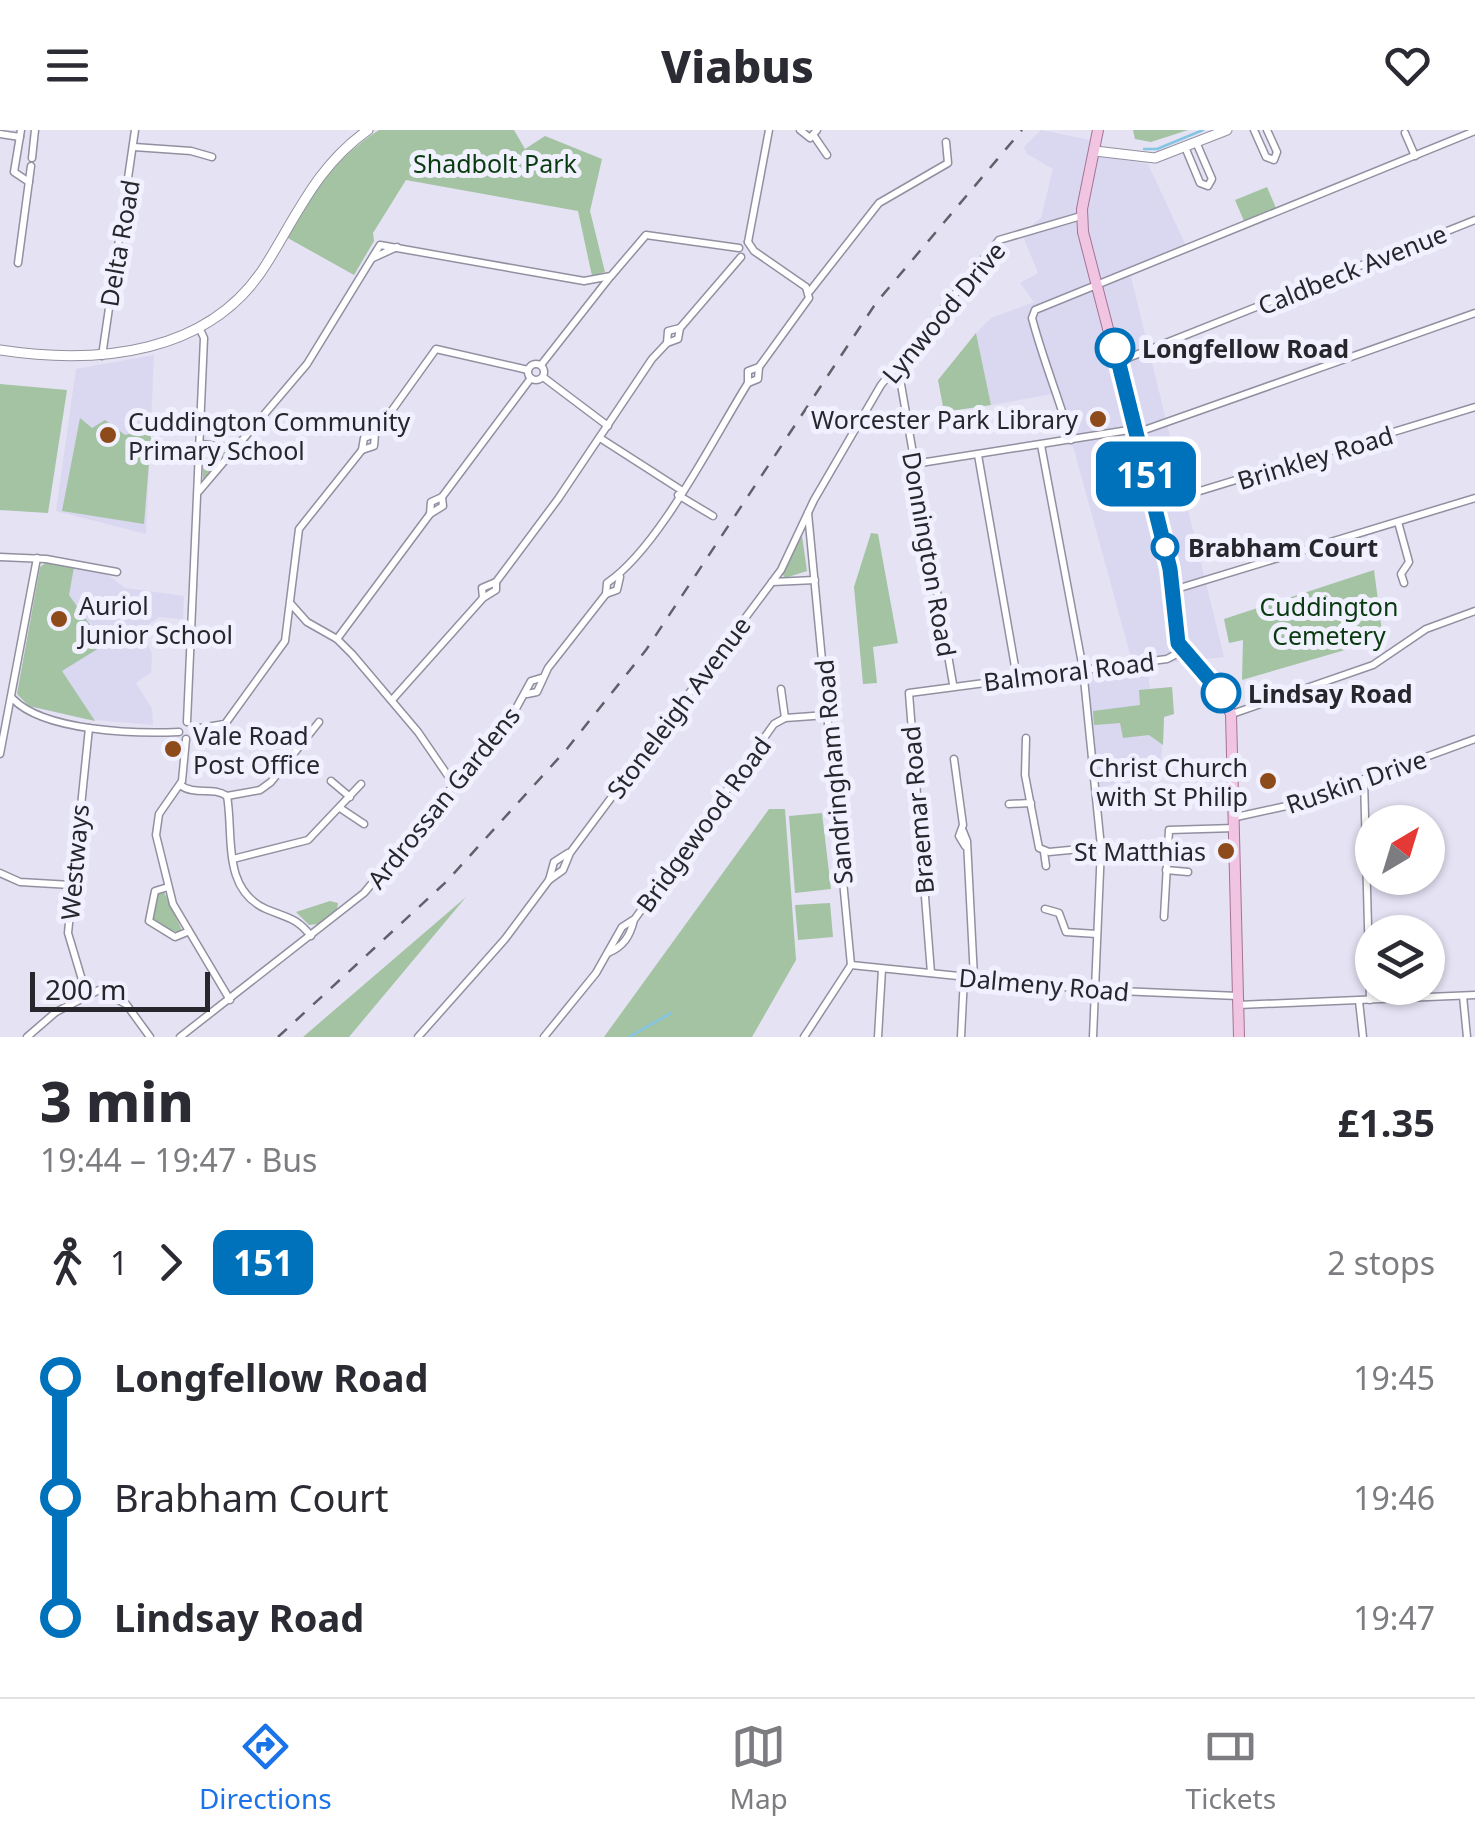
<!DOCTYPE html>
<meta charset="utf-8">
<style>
:root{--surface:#fff;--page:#f7f7f7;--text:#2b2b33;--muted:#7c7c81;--line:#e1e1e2;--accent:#1a73e8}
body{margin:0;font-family:"Noto Sans",sans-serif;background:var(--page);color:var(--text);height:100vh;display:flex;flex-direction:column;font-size:38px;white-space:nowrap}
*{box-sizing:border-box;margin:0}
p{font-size:32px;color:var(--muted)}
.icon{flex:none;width:55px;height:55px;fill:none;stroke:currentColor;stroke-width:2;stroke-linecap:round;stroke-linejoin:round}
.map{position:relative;height:907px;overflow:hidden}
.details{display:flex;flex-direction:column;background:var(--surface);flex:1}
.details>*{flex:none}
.badge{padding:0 20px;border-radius:15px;font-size:35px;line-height:65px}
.needle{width:65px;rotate:38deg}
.tools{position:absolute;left:1355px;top:675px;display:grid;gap:20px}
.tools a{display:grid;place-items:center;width:90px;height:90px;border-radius:50%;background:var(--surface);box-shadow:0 2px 8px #0004;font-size:50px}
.scale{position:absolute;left:30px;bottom:25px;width:180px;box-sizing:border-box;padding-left:10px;border:5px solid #27262d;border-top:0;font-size:28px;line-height:35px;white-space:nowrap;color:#27262d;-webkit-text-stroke:8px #f1f0fe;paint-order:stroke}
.map>.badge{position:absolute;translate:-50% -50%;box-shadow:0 0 0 5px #fff}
.legs{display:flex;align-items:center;gap:15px;height:110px;padding:0 40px;font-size:32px}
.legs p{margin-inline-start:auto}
.head{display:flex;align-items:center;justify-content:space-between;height:170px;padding:0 40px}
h1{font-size:55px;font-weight:800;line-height:75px}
ul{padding:0 40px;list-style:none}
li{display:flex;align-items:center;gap:35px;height:120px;font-size:38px}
li i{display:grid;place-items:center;width:15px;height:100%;margin:0 12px;background:currentColor}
li i::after{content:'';width:25px;height:25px;margin:-12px;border:8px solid;border-radius:50%;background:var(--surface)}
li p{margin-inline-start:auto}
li:first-child i{background:linear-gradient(#0000 50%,currentColor 0)}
li:last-child i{background:linear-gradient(currentColor 50%,#0000 0)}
header{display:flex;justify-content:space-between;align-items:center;height:130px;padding:0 40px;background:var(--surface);font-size:45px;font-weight:800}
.tabs{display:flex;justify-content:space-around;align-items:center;height:140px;border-top:2px solid var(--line);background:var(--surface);font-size:28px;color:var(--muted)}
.tabs a{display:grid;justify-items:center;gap:5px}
.tabs .active{color:var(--accent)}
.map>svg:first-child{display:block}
</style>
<header><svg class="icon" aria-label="menu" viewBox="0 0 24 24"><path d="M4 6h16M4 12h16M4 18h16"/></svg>Viabus<svg class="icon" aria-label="heart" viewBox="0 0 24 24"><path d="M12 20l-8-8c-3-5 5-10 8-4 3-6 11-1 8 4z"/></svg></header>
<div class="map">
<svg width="1475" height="907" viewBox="0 0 1475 907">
<rect width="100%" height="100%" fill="#e4e2f3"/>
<g fill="#dad7f0">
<polygon points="1041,0 1090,10 1088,24 1148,34 1187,118 1130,143 1224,527 1147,535 1150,559 1172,557 1174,584 1164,587 1160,649 1095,657 1084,542 1133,535 1075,323 1052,264 991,275 976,203 991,188 1034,172 1020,153 1038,143 1022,104 1041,88 1053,39 1026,23 1024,17"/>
<polygon points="154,225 146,404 56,381 76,239"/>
<polygon points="47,432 108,445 125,458 184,466 183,489 159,487 141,500 152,524 151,542 136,553 152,579 153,595 84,589 29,576 17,564 41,437"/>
</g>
<g fill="#a3c3a3">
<path d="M379,0H514L525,19L545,6L602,29L590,81L605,142L592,146L578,81L406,50L373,103L374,111L354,145L286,107C310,63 336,28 379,0Z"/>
<polygon points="1133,0 1188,0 1151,12 1135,9"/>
<polygon points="1267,57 1276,78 1244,91 1235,70"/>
<polygon points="976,203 991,275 944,282 938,250"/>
<polygon points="0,254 67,260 48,383 0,380"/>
<polygon points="80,288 92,298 105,290 125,305 147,300 151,307 144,394 62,381"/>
<polygon points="209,319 230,323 203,351 203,324"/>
<polygon points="871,403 878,404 898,513 873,517 877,553 863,554 854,457"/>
<polygon points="802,406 807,441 785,448 782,443"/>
<polygon points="47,432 74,437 69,465 104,515 62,541 95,591 29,576 17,564 40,437"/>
<polygon points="1374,440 1383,509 1242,550 1243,510 1229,513 1224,489"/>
<polygon points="1172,557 1174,584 1164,587 1163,615 1149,605 1123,608 1120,593 1094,595 1093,581 1140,575 1139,560"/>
<polygon points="769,679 785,679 796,830 752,907 604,907"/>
<polygon points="822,683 831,759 795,763 789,686"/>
<polygon points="164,762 181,798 180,803 156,795 151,788 157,764"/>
<polygon points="466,767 349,907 303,907"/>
<polygon points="330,771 338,773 337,779 319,794 309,795 296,782"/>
<polygon points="830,773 833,807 798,810 795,775"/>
</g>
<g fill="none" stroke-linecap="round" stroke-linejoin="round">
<g stroke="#83c5e3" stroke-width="2.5">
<polyline points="1144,19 1157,19 1203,0"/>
<polyline points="629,907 671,883"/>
</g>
<g stroke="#9290a0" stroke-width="9">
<g id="street">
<polyline points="21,0 14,42 29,52"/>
<polyline points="800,0 810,8 817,0"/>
<polyline points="1254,0 1266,27 1274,30 1277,22 1267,0"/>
<polyline points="1405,3 1415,26"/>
<polyline points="0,4 20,7"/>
<polyline points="814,6 827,25"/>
<polyline points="134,17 191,21 212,27"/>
<polyline points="1185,17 1200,53 1208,56 1212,49 1196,12"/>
<polyline points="32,28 35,0"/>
<polyline points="748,112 769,0"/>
<polyline points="373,128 397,117"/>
<polyline points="18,133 31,36"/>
<polyline points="810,161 879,73 948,33 946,12"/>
<polyline points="667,213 668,201 680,198"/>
<polyline points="102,226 135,0"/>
<polyline points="1118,232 1475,90"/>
<circle cx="536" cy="242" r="8"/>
<polyline points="541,235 610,147"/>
<polyline points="898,237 953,554"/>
<polyline points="543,247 608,296"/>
<polyline points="748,253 758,249 759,237"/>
<polyline points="1136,303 1475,183"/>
<polyline points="600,308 681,360"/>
<path d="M1071,310C1059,268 1043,230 1032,188L1035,180L1475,1"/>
<polyline points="201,314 238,318"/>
<polyline points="1041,315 1083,539 1101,717 1093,907"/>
<polyline points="362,320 374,316 375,304 436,219 528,240"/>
<polyline points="978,325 1017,548"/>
<polyline points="914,334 1135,299"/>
<polyline points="199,361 307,234 380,115 584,151 611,146 646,105 739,118"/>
<polyline points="678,365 713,386"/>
<polyline points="1154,375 1475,277"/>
<polyline points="808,383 851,835"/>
<polyline points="430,384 431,372 442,367 531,248"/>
<polyline points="1398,392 1409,432 1401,444 1404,453"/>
<polyline points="0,427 46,429 117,442"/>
<polyline points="772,452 815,450"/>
<polyline points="1173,460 1475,368"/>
<polyline points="606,464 617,460 620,447"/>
<polyline points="483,468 482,458 496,452"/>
<polyline points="291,474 307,492 337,509 352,524 418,602 455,656"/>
<polyline points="337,509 430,384 443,376 442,367"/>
<polyline points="781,559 785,588"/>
<path d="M527,564L537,562L548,538L606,464L607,453C659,418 713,309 748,253V241L759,237L809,168L806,157L754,121L748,112"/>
<path d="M13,569C44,601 134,604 179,602"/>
<polyline points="392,570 483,468 496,460 496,452 558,369 652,229 667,213 678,209 680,198 741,127"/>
<polyline points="1232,584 1373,535 1426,499 1475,481"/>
<polyline points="187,592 204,208 199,197"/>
<polyline points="194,599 225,594 285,511 299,399 362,320 364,308 375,304"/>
<polyline points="1026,608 1025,645 1039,718 1049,722 1101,717"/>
<polyline points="186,609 182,651 159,684 156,705 173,774 230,870"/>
<polyline points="0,624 37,428"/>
<polyline points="954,629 963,695 959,706 965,716"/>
<polyline points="1364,649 1370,870"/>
<polyline points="331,651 350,667"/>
<path d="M180,655C195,666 212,656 227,666C234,704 221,759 266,779C287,788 296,787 311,806"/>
<polyline points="227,666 260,660 271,652 319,592"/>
<polyline points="1009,674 1031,673"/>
<polyline points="340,678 364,694"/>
<polyline points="1236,687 1300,673 1475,609"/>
<polyline points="963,701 967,711 974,848"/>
<polyline points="1044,722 1046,736"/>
<polyline points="233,729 308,710 361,654"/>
<polyline points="1166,740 1188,742"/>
<polyline points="0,743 20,752 71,755"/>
<polyline points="549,750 563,740 570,723 781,440 814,370 881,255 999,110 1081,86"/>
<polyline points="168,757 155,761 149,791 175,807 187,802"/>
<polyline points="1045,779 1059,783 1066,802 1097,804"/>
<polyline points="1164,787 1169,700 1235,698"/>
<path d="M608,823C624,816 630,806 634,790L774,594L785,588L827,585"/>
<polyline points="851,835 1095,860 1238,866"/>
<polyline points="931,843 909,563 1167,529 1182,521"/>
<polyline points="86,863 68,803 89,598"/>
<polyline points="1463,866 1467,907"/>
<polyline points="1359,871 1363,907"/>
<polyline points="1238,875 1475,865"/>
<polyline points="27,907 56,882 99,860 126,874 150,907"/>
<polyline points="180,907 364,763 513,584 531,551 541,548"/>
<polyline points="418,907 505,809 549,750 554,732 568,723"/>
<polyline points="544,907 596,843 622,797 633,790"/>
<polyline points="804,907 851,835"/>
<polyline points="878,907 882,839"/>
<polyline points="961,907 964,847"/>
</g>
</g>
<g stroke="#9290a0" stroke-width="11">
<g id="secondary">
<polyline points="1095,21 1155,28 1227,0"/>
<path d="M0,220C97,235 211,225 267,133C298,83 318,35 368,0"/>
</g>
</g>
<g stroke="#a47495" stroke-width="12">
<polyline id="primary" points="1098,0 1082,79 1083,102 1166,423 1178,513 1217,557 1231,584 1239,907"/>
</g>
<use href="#street" stroke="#fff" stroke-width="6"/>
<use href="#secondary" stroke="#fff" stroke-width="9"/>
<use href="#primary" stroke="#f1c5e1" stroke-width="10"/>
<polyline stroke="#61606a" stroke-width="2.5" stroke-dasharray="12 12" stroke-linecap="butt" points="278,907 446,752 566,620 646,520 876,173 1022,0"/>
</g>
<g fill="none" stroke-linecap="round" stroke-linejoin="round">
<g stroke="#fff" stroke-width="22">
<polyline id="line-1" points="1115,218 1170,439 1178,513 1221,563"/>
</g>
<use href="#line-1" stroke="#0072bc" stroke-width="15"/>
</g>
<g fill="#fff" stroke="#0072bc" stroke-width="5">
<circle cx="1115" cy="218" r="18"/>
<circle cx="1165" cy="417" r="12"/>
<circle cx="1221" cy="563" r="18"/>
</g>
<g fill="#8d4a1a" stroke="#f1f0fe" stroke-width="4">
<circle cx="1098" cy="289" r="10"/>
<circle cx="108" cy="305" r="10"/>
<circle cx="59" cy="489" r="10"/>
<circle cx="173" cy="619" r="10"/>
<circle cx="1268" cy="651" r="10"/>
<circle cx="1226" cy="721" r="10"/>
</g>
<g text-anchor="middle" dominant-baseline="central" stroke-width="10" stroke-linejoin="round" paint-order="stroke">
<g font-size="25" fill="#0a3b10" stroke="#f1f0fe">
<text x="495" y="33">Shadbolt Park</text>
<text x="1329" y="476">Cuddington<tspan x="1329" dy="29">Cemetery</tspan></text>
</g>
<g font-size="25" fill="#27262d" stroke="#f1f0fe">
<text transform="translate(119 113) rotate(-80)">Delta Road</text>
<text transform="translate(1352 139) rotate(-22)">Caldbeck Avenue</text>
<text transform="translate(943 182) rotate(-50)">Lynwood Drive</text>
<text transform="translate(1315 327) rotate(-17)">Brinkley Road</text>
<text transform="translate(930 424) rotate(80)">Donnington Road</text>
<text transform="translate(1069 541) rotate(-7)">Balmoral Road</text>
<text transform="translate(678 577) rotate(-53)">Stoneleigh Avenue</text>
<text transform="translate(833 642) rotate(-95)">Sandringham Road</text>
<text transform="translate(1356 651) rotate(-19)">Ruskin Drive</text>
<text transform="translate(443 667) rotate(-51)">Ardrossan Gardens</text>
<text transform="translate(917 680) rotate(-95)">Braemar Road</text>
<text transform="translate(703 694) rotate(-54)">Bridgewood Road</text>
<text transform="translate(74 732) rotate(-85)">Westways</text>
<text transform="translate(1044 854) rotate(5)">Dalmeny Road</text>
</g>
<g font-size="25" font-weight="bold" fill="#27262d" stroke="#f1f0fe" text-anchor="start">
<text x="1142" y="218">Longfellow Road</text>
<text x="1188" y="417">Brabham Court</text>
<text x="1248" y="563">Lindsay Road</text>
</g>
<g font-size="25" fill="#27262d" stroke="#f1f0fe" text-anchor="end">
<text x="1078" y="289">Worcester Park Library</text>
<text x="128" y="291" text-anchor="start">Cuddington Community<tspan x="128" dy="29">Primary School</tspan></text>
<text x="79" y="475" text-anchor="start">Auriol<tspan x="79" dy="29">Junior School</tspan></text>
<text x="193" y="605" text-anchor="start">Vale Road<tspan x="193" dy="29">Post Office</tspan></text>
<text x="1248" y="637">Christ Church<tspan x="1248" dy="29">with St Philip</tspan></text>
<text x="1206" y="721">St Matthias</text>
</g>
</g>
</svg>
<div class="tools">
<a><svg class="needle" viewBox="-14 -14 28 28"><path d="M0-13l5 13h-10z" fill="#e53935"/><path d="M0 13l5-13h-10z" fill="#7c7c81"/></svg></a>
<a><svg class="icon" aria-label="layers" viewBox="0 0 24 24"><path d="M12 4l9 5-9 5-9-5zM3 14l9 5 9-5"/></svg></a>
</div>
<div class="scale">200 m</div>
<b class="badge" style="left:1146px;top:344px;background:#0072bc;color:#fff">151</b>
</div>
<section class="details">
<div class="head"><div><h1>3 min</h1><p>19:44 – 19:47 · Bus</p></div><b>£1.35</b></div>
<div class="legs"><svg class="icon" aria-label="walk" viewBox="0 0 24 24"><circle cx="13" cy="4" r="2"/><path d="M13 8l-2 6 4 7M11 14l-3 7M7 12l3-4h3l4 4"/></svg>1<svg class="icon" aria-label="forward" viewBox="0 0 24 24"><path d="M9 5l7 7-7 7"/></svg><b class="badge" style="background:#0072bc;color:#fff">151</b><p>2 stops</p></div>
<ul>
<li><i style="color:#0072bc"></i><b>Longfellow Road</b><p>19:45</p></li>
<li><i style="color:#0072bc"></i><span>Brabham Court</span><p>19:46</p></li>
<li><i style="color:#0072bc"></i><b>Lindsay Road</b><p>19:47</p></li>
</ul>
</section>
<nav class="tabs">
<a class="active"><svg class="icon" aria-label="directions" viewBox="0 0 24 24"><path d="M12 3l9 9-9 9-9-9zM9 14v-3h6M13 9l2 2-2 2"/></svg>Directions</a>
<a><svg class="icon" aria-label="map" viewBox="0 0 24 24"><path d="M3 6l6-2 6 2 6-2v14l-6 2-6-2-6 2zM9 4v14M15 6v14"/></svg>Map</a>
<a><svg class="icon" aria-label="tickets" viewBox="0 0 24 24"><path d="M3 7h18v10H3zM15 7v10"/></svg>Tickets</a>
</nav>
